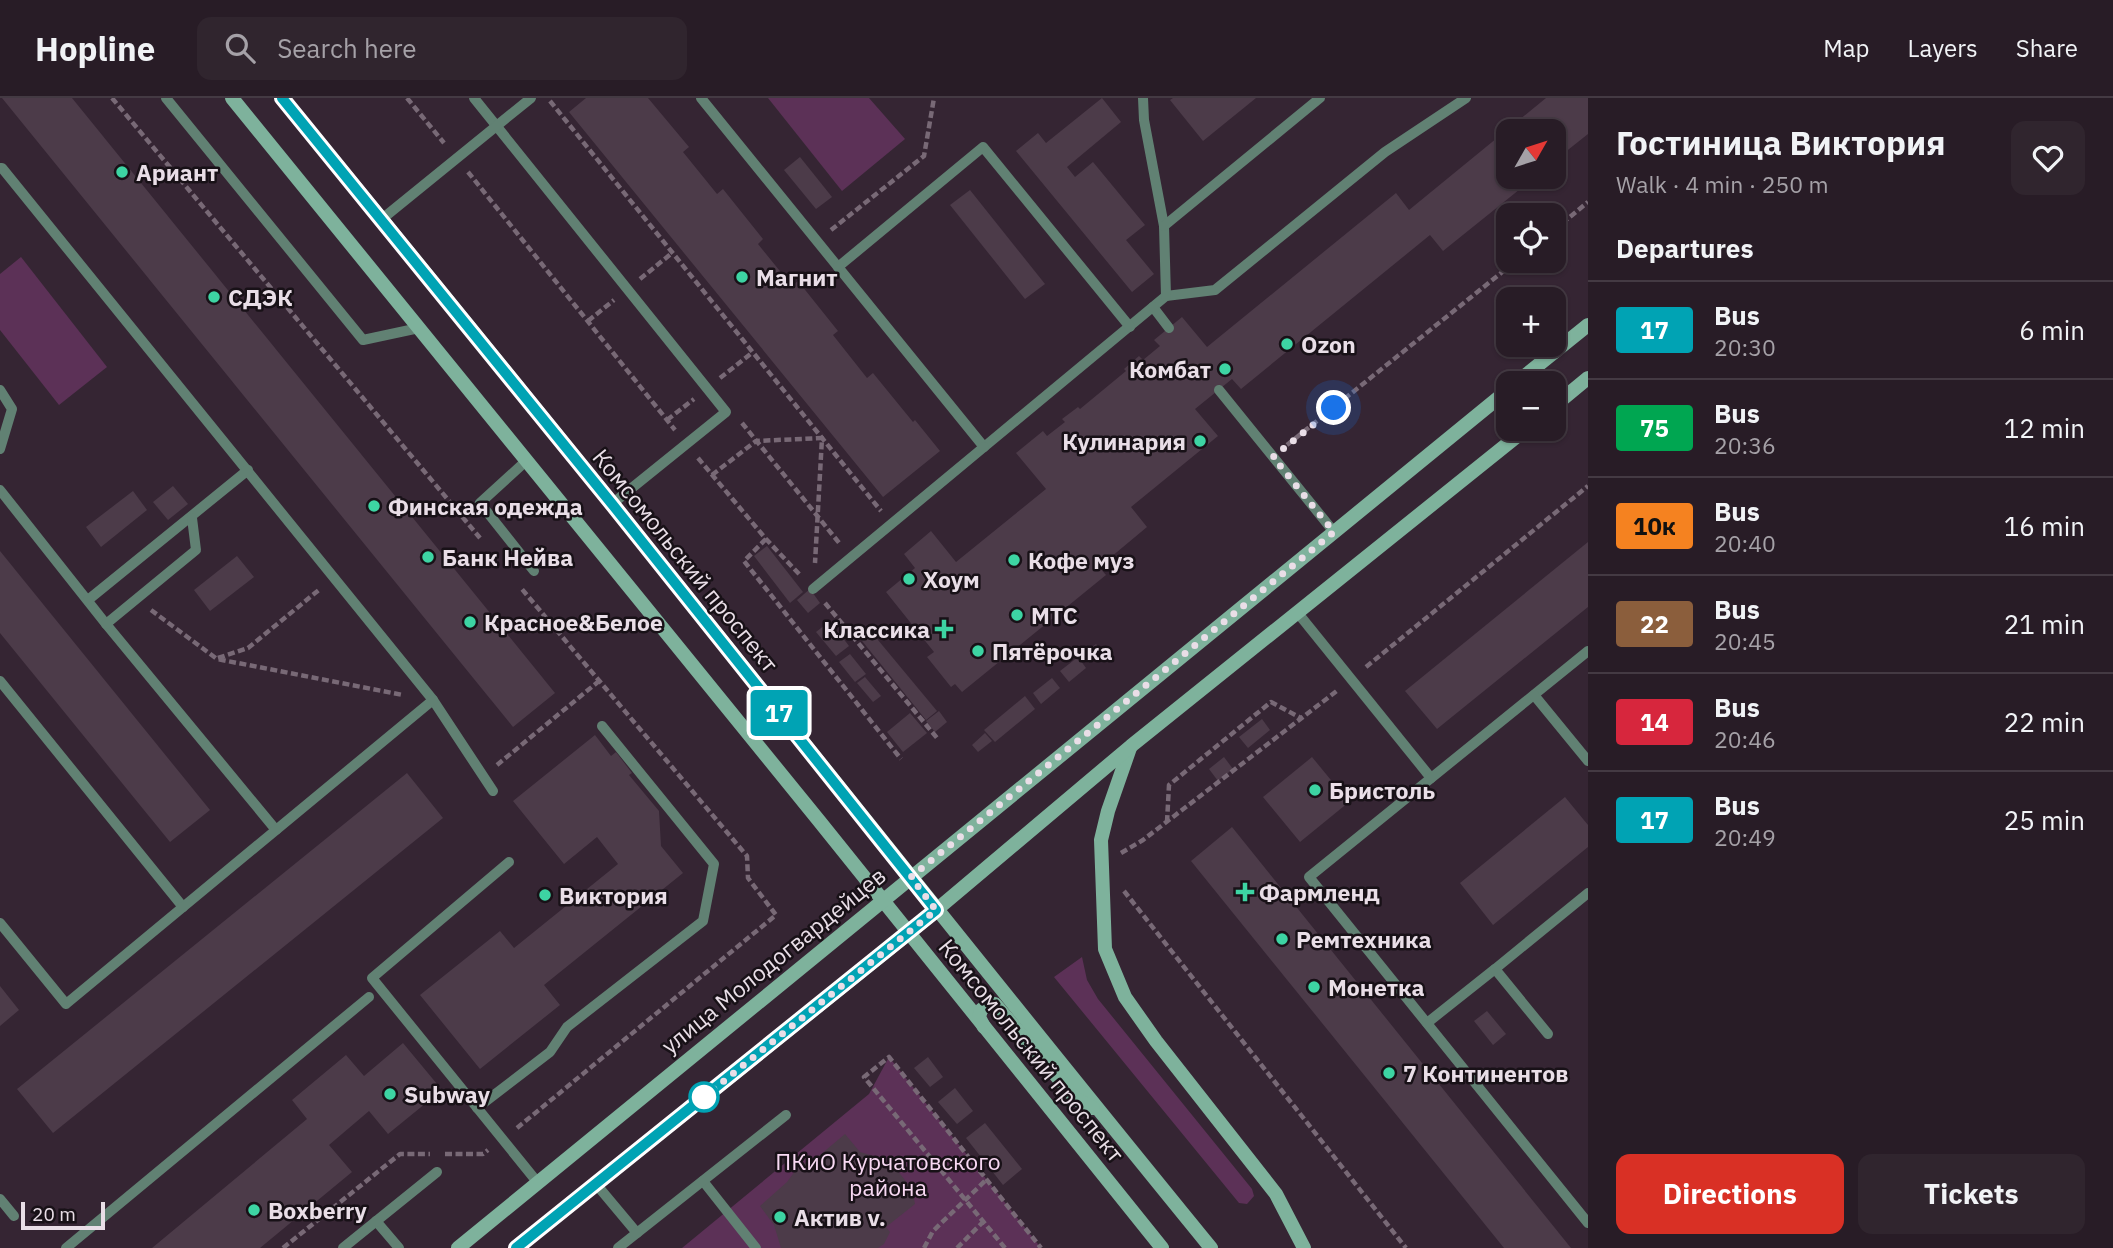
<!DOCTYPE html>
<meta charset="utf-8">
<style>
:root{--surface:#281c26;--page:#30252e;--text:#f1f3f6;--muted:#a5a1a7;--line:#443a43;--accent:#d93025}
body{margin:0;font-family:"IBM Plex Sans",sans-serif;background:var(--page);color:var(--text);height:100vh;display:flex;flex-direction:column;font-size:26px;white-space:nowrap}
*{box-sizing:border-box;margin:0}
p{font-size:23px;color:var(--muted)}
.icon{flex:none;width:38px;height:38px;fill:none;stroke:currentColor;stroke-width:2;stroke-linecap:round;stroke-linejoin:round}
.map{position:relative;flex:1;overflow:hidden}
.panel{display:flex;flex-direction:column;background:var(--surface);width:525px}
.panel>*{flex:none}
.badge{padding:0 14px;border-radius:5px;font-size:24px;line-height:46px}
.needle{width:46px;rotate:51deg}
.tools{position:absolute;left:1496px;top:21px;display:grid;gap:14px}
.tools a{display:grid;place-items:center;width:70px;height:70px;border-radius:14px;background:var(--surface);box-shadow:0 2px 5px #0004,0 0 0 2px var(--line);font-size:35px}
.scale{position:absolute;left:21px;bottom:18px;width:84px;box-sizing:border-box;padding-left:7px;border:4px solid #e9dee7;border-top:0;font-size:19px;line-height:24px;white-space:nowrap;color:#e9dee7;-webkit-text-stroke:5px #181117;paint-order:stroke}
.you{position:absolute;width:35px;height:35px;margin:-18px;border:5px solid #fff;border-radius:50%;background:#1a73e8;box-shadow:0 0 0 10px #1a73e833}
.map>.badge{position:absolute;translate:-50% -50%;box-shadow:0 0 0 4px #fff}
h2{padding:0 28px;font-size:26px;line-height:63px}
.round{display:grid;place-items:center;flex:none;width:74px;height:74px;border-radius:14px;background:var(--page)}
.summary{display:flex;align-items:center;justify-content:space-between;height:119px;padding:0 28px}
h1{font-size:33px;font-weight:700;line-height:52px}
.button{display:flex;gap:14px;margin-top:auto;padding:14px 28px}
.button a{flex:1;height:80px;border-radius:14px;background:var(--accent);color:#fff;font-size:28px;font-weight:700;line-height:80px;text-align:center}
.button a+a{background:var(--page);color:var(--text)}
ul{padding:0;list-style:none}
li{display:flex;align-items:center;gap:21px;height:98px;padding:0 28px;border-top:2px solid var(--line)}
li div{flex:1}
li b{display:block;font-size:26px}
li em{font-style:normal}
li .badge{min-width:77px;font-weight:700;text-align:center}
header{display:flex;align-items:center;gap:42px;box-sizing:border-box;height:98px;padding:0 35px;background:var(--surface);border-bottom:2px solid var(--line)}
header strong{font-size:33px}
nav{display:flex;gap:38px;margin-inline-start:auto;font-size:24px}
.search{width:490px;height:63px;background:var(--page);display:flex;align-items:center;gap:18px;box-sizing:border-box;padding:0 24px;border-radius:14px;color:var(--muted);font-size:26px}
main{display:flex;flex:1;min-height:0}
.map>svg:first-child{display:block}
</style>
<header>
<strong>Hopline</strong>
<div class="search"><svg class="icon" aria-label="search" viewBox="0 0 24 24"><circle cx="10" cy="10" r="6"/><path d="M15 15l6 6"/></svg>Search here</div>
<nav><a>Map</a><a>Layers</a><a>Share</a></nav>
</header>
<main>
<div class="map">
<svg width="1588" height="1150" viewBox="0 0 1588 1150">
<rect width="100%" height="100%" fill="#352533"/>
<g fill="#5c3157">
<polygon points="768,0 869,0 905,41 842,93"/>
<polygon points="21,159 107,269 59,307 0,232 0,176"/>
<polygon points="1082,859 1087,882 1098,901 1252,1091 1254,1098 1247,1106 1239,1105 1054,879"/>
<polygon points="889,959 1041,1150 682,1150 869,996"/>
</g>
<g fill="#4c3b49">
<polygon points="2,0 72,0 555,595 513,629"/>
<polygon points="586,0 648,0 689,49 683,54 717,96 723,91 763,141 758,146 792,188 798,183 838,233 833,237 867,280 873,275 913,324 915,322 940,353 883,399 569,14"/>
<polygon points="1102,0 1121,24 1067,69 1075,79 1093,64 1145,127 1126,142 1154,176 1132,194 1016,53 1038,35 1046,45"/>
<polygon points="1173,0 1256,0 1203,43 1170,2"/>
<polygon points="1546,0 1588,0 1588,36 1554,63 1554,33 1508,33 1508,79 1535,79 1443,153 1430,137 1241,291 1232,281 1195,311 1218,338 1131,409 1147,429 1099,469 1106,477 962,594 955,586 951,589 927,559 934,554 886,494 915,470 904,456 931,433 956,464 1046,391 1016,355 1043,333 1047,338 1065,324 1062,321 1078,309 1080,311 1126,273 1124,271 1139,258 1143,262 1160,248 1154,242 1182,219 1207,249 1396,95 1409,112"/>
<polygon points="800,59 832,99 816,111 784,72"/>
<polygon points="970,92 1045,186 1025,201 950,107"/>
<polygon points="173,388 188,406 168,422 153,404"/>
<polygon points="133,393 147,412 101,449 86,429"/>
<polygon points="1588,444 1588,509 1437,631 1405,593"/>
<polygon points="767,448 803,494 790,505 754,458"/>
<polygon points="0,453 210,712 170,744 0,535"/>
<polygon points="237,458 254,479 210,513 194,492"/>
<polygon points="810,491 820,505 808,515 797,502"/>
<polygon points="830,523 849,548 836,558 816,534"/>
<polygon points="868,530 937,613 926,622 858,538"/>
<polygon points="1096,546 1102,554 1088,565 1082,557"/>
<polygon points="850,556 866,576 855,584 839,564"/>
<polygon points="1078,559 1086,570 1069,584 1060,573"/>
<polygon points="865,579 881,598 873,604 857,585"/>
<polygon points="1052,580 1060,590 1041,606 1033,595"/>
<polygon points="1025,598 1035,611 995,644 984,632"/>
<polygon points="939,613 947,624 935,634 926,623"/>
<polygon points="910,615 927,635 903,654 887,634"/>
<polygon points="1262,621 1270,632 1248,650 1239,639"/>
<polygon points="985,635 992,643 978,654 972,647"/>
<polygon points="595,637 611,658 616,654 632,675 629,677 659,713 661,748 683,775 544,887 560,907 480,971 420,897 500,833 514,850 618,766 597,739 564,766 513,703"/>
<polygon points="1224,659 1233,671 1218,683 1209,671"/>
<polygon points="1312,659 1349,704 1300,744 1263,699"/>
<polygon points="407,675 443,720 53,1035 17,991"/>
<polygon points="1565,699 1588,727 1588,749 1493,827 1460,785"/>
<polygon points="1232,729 1571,1150 1504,1150 1191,763"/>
<polygon points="0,888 19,912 0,928"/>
<polygon points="1487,913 1506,936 1493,947 1474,923"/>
<polygon points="403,945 442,992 388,1036 369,1013 329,1047 352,1074 260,1150 152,1150 307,1021 292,1002 346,957 364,978"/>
<polygon points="928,959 943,979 930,989 914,970"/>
<polygon points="955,990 973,1013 957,1026 938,1004"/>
<polygon points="985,1025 1022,1071 1003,1087 966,1040"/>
<polygon points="845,1036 860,1054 877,1059 897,1072 912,1091 915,1106 886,1129 890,1134 884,1146 878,1150 781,1150 774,1127 760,1108 787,1084 798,1069 820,1057"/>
</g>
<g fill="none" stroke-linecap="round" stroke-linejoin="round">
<g stroke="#786976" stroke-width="4.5" stroke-dasharray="7 3.5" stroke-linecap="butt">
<polyline points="112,0 480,440"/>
<polyline points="407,0 444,45"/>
<polyline points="550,3 881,413"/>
<polyline points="468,74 675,332"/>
<polyline points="831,132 924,58 934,0"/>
<polyline points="1554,132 1588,104"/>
<polyline points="640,181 672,155"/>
<polyline points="588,223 614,202"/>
<polyline points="720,280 753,254"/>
<polyline points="667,322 694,301"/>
<polyline points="742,325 840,446"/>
<polyline points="1287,347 1516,163"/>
<polyline points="698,360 766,441 800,477"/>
<polyline points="712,377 756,343 822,340 815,465"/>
<polyline points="766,441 744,463 901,661"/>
<polyline points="825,505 937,640"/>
<polyline points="151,512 217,561 403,597"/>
<polyline points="218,560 248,550 320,491"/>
<polyline points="1366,569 1588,388"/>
<polyline points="497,667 599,583"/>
<polyline points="1167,724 1169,687 1271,604 1301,620"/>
<polyline points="1121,755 1143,742 1338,592"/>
<polyline points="1124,793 1406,1150"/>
<polyline points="517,1030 776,817 748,780 747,758 521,490"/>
<polyline points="445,1056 483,1056 488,1052"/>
<polyline points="283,1150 400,1056 430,1056"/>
<polyline points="924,1150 933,1133 986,1082"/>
<polyline points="957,1150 983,1124"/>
<polyline points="1005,1150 864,979 889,959 1041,1150"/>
</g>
<g stroke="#618173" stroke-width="10">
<polyline points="166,0 363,242 419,230"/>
<polyline points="474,0 726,314 612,406"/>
<polyline points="701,0 984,349 1166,198 1215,192 1385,54 1466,0"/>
<polyline points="1143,0 1144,22 1164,128 1166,198"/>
<polyline points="0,70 2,70 433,602 493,693"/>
<polyline points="382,121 531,0"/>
<polyline points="1164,128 1320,0"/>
<polyline points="838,169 983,49 1130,229"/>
<polyline points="1153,209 1169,230"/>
<polyline points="0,292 12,311 0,351"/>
<polyline points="1219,292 1334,434"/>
<polyline points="526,363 480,405 534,473"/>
<polyline points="0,392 106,526 276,732"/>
<polyline points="813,491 984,349"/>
<polyline points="88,502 248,372"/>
<polyline points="1297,514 1431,680"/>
<polyline points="106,526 196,452 192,420"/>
<polyline points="1588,553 1309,779 1588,1125"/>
<polyline points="0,583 183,809"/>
<polyline points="1534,597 1588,663"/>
<polyline points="509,764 372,880 538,1085"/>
<polyline points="0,825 66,906 433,602"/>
<polyline points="1427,925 1495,871"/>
<polyline points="1548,936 1495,871 1588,795"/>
<polyline points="477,1010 550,954 567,929 703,823 714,766 602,628"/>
<polyline points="703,1083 756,1150"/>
<polyline points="596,1086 637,1135"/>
<polyline points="0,1101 14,1118"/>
<polyline points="376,1123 399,1150"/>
<polyline points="66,1150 369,899"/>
<polyline points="343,1150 437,1074"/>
<polyline points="618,1150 786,1017"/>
</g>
<g stroke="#7eb29c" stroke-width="14">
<polyline points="232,0 820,724 1162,1150"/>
<path d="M282,0C596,380 899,768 1211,1150"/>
<polyline points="1516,285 1588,227"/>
<polyline points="1554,308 1588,280"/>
<polyline points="1130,650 1108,713 1101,742 1105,851 1125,899 1156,943 1276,1096 1304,1150"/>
<polyline points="984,929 979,919 981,912 990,905 995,906 1076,1001 1093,1010"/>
<polyline points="458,1150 1508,292"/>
<polyline points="516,1150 909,835 1131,648 1526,331"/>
</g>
</g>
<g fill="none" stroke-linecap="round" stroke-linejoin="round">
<g stroke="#fff" stroke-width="16">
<polyline id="line" points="282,0 612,406 936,812 516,1150"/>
</g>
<use href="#line" stroke="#00a3b4" stroke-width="10"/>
<polyline stroke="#e9dee7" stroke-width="7" stroke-dasharray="0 12.6" points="704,999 936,812 911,779 1334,434 1273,359 1334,310"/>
</g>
<g fill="#3dd4a3" stroke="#181117" stroke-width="2.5">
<circle cx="122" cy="74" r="7"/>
<circle cx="742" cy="179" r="7"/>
<circle cx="214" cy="199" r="7"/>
<circle cx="1287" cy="246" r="7"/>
<circle cx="1225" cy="271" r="7"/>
<circle cx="1200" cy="343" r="7"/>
<circle cx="374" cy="408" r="7"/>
<circle cx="428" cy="459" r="7"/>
<circle cx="1014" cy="462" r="7"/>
<circle cx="909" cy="481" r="7"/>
<circle cx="1017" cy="517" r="7"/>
<circle cx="470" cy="524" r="7"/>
<path d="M940.5 520.5h7v7h7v7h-7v7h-7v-7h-7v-7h7z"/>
<circle cx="978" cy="553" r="7"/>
<circle cx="1315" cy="692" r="7"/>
<path d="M1241.5 783.5h7v7h7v7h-7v7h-7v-7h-7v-7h7z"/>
<circle cx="545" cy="797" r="7"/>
<circle cx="1282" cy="841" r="7"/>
<circle cx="1314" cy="889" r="7"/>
<circle cx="1389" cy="975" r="7"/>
<circle cx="390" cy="996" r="7"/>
<circle cx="254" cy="1112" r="7"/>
<circle cx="780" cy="1119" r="7"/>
</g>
<circle fill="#fff" stroke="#00a3b4" stroke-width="3.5" cx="704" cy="999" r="14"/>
<g text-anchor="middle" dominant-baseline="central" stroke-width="5" stroke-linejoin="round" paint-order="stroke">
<g font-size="23" font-weight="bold" fill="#e9dee7" stroke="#181117" text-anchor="start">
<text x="136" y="74">Ариант</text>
<text x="756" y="179">Магнит</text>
<text x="228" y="199">СДЭК</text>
<text x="1301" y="246">Ozon</text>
<text x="1211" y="271" text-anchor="end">Комбат</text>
<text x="1186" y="343" text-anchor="end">Кулинария</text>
<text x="388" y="408">Финская одежда</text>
<text x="442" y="459">Банк Нейва</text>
<text x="1028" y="462">Кофе муз</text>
<text x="923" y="481">Хоум</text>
<text x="1031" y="517">МТС</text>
<text x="484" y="524">Красное&amp;Белое</text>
<text x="930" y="531" text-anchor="end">Классика</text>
<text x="992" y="553">Пятёрочка</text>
<text x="1329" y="692">Бристоль</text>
<text x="1259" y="794">Фармленд</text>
<text x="559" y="797">Виктория</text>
<text x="1296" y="841">Ремтехника</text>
<text x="1328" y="889">Монетка</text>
<text x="1403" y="975">7 Континентов</text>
<text x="404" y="996">Subway</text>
<text x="268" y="1112">Boxberry</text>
<text x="794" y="1119">Актив v.</text>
</g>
<g font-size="23" fill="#e9dee7" stroke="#181117">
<text transform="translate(686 462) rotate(51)">Комсомольский проспект</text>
<text transform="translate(773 862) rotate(-39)">улица Молодогвардейцев</text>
<text transform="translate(1032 952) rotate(51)">Комсомольский проспект</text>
</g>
<g font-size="23" fill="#f8d9f3" stroke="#181117">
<text x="888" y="1063">ПКиО Курчатовского<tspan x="888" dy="26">района</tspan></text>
</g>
</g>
</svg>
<div class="tools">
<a><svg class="needle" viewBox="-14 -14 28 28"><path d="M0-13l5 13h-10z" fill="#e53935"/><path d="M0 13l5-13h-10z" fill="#a5a1a7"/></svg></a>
<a><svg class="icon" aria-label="locate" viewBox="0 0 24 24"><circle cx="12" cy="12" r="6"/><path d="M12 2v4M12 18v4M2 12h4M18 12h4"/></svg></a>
<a>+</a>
<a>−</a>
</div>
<div class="scale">20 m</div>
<div class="you" style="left:1334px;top:310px"></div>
<b class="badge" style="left:779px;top:615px;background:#00a3b4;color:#fff">17</b>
</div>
<section class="panel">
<div class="summary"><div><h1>Гостиница Виктория</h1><p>Walk · 4 min · 250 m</p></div><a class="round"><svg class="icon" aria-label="heart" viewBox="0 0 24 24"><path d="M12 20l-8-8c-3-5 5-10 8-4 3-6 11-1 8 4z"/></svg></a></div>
<h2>Departures</h2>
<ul>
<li><span class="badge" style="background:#00a3b4;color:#fff">17</span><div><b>Bus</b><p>20:30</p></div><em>6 min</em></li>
<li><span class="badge" style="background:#00a651;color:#fff">75</span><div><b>Bus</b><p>20:36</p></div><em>12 min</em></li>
<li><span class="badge" style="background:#f58220;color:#111">10к</span><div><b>Bus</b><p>20:40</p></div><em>16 min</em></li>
<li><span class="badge" style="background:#8b5e3c;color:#fff">22</span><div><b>Bus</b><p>20:45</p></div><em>21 min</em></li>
<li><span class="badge" style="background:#d7263d;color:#fff">14</span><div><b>Bus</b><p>20:46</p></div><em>22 min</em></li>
<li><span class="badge" style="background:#00a3b4;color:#fff">17</span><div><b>Bus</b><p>20:49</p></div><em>25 min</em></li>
</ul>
<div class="button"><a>Directions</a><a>Tickets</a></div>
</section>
</main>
